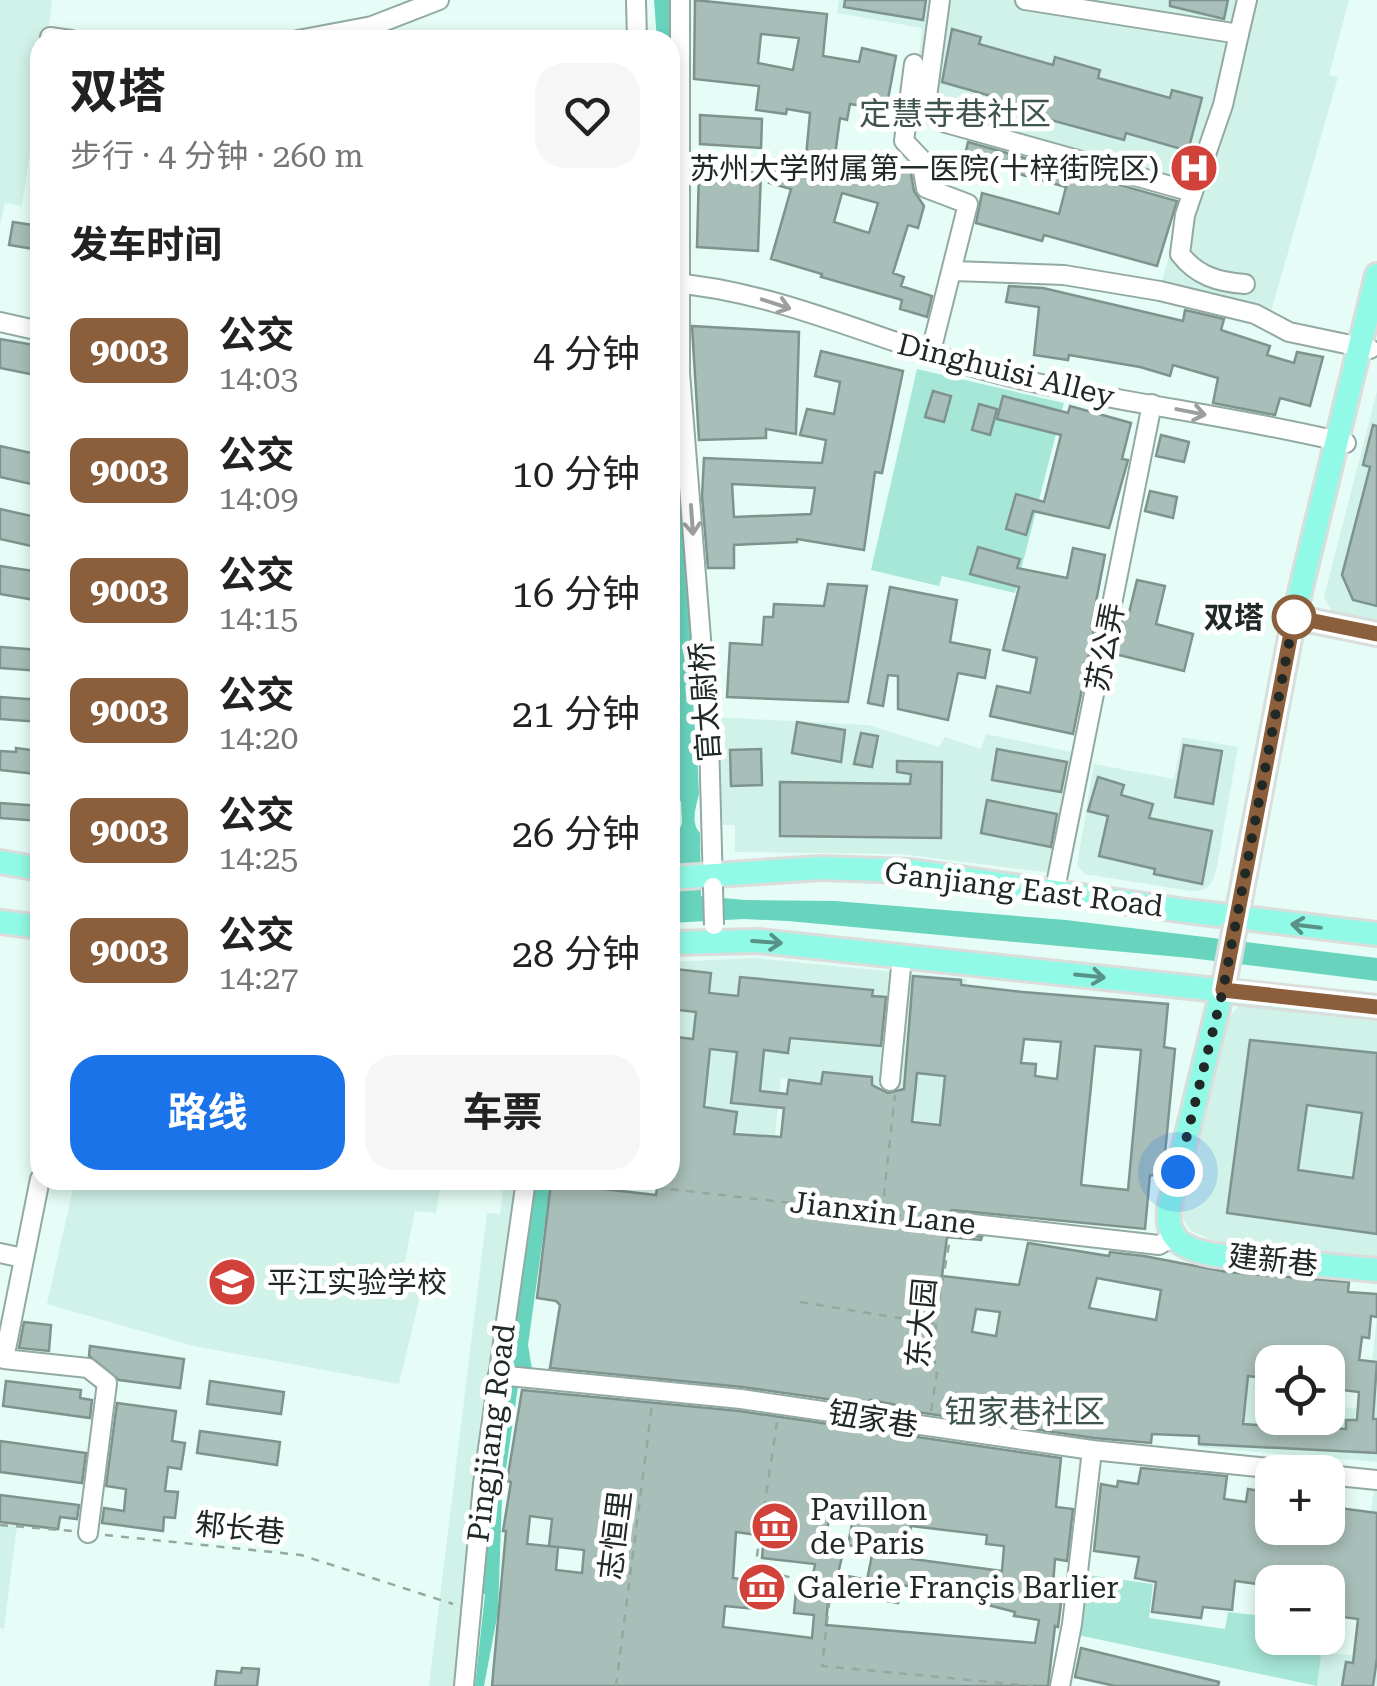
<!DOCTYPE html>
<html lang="zh">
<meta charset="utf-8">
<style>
:root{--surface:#fff;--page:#f6f6f6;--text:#222;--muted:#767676;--accent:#1a73e8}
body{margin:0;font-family:"Roboto Serif","Noto Sans SC",serif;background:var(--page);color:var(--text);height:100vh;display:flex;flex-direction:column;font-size:38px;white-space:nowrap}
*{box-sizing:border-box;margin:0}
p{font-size:32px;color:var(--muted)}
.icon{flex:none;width:55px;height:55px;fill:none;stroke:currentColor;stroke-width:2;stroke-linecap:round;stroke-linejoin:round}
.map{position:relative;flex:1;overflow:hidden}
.side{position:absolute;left:30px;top:30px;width:650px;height:1160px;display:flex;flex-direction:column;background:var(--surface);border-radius:30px;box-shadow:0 5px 15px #0003}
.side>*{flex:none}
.badge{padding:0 20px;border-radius:15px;font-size:35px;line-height:65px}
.fabs{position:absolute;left:1255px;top:1345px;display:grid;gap:20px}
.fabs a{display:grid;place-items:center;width:90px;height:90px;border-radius:20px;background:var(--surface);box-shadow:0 5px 15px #0003;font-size:50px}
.you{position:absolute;width:50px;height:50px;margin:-25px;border:8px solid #fff;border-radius:50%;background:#1a73e8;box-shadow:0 0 0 15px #1a73e833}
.map>.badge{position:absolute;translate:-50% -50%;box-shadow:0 0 0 5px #fff}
h2{padding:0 40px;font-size:38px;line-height:90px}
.round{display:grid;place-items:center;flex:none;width:105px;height:105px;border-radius:30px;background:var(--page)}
.headline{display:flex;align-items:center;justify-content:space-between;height:170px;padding:0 40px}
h1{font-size:48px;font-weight:700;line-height:75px}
.primary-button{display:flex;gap:20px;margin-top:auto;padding:20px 40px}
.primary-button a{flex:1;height:115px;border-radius:30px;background:var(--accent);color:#fff;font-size:40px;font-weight:700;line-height:115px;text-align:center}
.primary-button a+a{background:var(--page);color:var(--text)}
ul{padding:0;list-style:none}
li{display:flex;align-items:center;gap:30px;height:120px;padding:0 40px}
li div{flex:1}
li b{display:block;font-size:38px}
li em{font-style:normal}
li .badge{min-width:110px;font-weight:700;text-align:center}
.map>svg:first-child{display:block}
</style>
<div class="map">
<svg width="1377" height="1686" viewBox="0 0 1377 1686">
<rect width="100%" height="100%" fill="#e5fdf6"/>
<g fill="#d1f2e9">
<polygon points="0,0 52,0 47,40 40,40 40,88 22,206 5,203 0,226"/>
<polygon points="839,0 1349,0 1329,75 1338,77 1271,312 1230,310 1160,288 1185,199 913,121 922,28 837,13"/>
<polygon points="1377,391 1377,627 1334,615 1324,597"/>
<polygon points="713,717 868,725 939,747 945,737 981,749 986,734 1076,753 1052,873 900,854 735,852 735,825 723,825"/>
<polygon points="1182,737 1238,747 1216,872 1211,884 1203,890 1191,891 1085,874 1077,865 1094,764 1174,779"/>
<polygon points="755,958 967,979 952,1124 897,1119 899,1090 781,1078 775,1136 704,1129 707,1104 670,1102 670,962"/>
<polygon points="1239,1005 1377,1019 1377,1260 1215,1241 1191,1231 1184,1221 1181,1210 1227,1020"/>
<polygon points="75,1180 442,1180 436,1213 415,1211 401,1280 423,1284 399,1384 194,1346 47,1304"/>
<polygon points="504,1180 522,1180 457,1686 429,1686 487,1213 500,1214"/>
<polygon points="1226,1262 1316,1276 1307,1362 1272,1362 1272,1418 1328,1418 1328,1405 1367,1410 1377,1316 1377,1462 1199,1447"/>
<polygon points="1374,1489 1377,1489 1377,1686 1317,1686 1321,1653 1353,1655"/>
<polygon points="0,1524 17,1526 4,1629 0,1628"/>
</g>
<g fill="#a6e7d7">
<polygon points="917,369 1064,403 1015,593 942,576 939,586 871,570"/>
<polygon points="1087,1575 1153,1584 1149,1618 1225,1629 1228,1612 1272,1617 1272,1638 1323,1639 1317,1686 1078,1635"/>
</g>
<g fill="#68d4bd">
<path d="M654,0H678L691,622L699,794C696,807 690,822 700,833L701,896L745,900L835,901L1066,920L1377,958V981L1190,958L788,921L744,919L670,923V907L677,906L675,841L682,823L681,802L675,790L680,718L672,583L678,582L670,494V40H657Z"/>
<polygon points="534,1180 551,1180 528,1345 532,1369 520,1373 502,1496 498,1612 484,1686 475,1686 485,1594 480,1593 480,1557"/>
</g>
<g fill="#a8beb8" stroke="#7e938d" stroke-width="2.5" fill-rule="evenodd">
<path d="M695,0L827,14L823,56L859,62L862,48L896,56L886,110L850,104L847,120L840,118L835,155L889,171L891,163L910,168L914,191L924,206L918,228L908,225L893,273L904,277L901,286L932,296L927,317L900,309L902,300L821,277L822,274L771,259L791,189L769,183L776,159L805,168L810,113L787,109L786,114L756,110L759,86L694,79ZM761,34L799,38L793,70L758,63ZM842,193L878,203L869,233L834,222Z"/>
<polygon points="845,0 926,0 923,20 844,7"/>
<polygon points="1170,0 1228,0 1224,19 1170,6"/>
<polygon points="952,29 981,37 979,44 1053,65 1055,57 1100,70 1098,78 1170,98 1172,90 1202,98 1188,151 1126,133 1124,140 996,105 998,98 942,82"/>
<polygon points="700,115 762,119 761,148 700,144"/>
<polygon points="968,142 1177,201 1157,266 1044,235 1042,241 976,223 982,193 1059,214 1066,187 964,159"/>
<polygon points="699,169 761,173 758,251 697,247"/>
<polygon points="13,222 40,226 40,250 9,245"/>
<polygon points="1009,286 1043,288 1183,321 1185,310 1224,319 1221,330 1270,346 1267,355 1294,363 1297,352 1323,357 1310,406 1280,398 1275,415 1213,403 1218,378 1173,365 1170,376 1140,367 1069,355 1068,360 1034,355 1039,307 1006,302"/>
<polygon points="692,326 799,332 796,434 766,429 766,438 699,440"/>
<polygon points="0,339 40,346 40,376 0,368"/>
<path d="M821,351L903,371L882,473L875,472L864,550L797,539V542L734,545V568H708L702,496L704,458L822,463L826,440L800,435L807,409L834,414L840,382L815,376ZM732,484L815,488L811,514L734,517Z"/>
<polygon points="933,391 951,396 944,422 925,417"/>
<polygon points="1003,396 1068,413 1070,406 1131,423 1122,459 1128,460 1109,528 1033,511 1026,535 1006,529 1016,494 1044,502 1061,435 997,419"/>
<polygon points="979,404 997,409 990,435 972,430"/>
<polygon points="1373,425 1377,426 1377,606 1353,600 1342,575 1370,467 1363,465"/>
<polygon points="1161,435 1189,442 1184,462 1156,456"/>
<polygon points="0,446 40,455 40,486 0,477"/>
<polygon points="1150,491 1177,497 1173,518 1145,511"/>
<polygon points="0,509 40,518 40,548 0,539"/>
<polygon points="978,547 1020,559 1017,568 1067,578 1073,548 1105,555 1091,628 1094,629 1073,734 990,716 997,686 1030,693 1037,658 1003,650 1019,587 970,574"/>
<polygon points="0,566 40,572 40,601 0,594"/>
<polygon points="1137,580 1165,586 1156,624 1193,634 1184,671 1115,654 1123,615 1128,617"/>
<polygon points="828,584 867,586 848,702 727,697 730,643 762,645 764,617 773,617 774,604 824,606"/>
<polygon points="890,587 957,600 950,642 990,650 985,678 958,673 948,720 898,709 898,676 888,675 883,706 868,703"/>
<polygon points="0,647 40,650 40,671 0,668"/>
<polygon points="0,697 40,700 40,722 0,719"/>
<polygon points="797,722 845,730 841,762 792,753"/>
<polygon points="861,733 878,736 872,767 854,764"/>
<polygon points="1184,745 1222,751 1213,804 1175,797"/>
<polygon points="16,748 39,751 37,774 0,770 0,751 16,752"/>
<polygon points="761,749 762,785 731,786 730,750"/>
<polygon points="997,749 1067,762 1061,792 992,780"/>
<polygon points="897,761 942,762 941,838 780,836 780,782 910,784 911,774 897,772"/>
<polygon points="1098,777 1124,785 1121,795 1153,804 1149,818 1212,831 1202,884 1154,874 1155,869 1099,856 1108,816 1088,811"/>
<polygon points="987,800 1057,814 1051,847 981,833"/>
<polygon points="0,803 40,806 40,821 0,818"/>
<path d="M675,969L711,973L709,993L738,996L740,977L873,990L872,996L886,997L881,1046L790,1038L788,1053L764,1050L760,1091L787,1094L789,1080L821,1084L823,1072L872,1077V1085L888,1093L904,1089L913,976L961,980V985L1023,992L1168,1004L1164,1047L1175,1049L1164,1164L1161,1176L1150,1175L1145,1229L952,1210L944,1220L948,1231L982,1237L981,1240L947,1237L942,1276L1019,1285L1028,1243L1109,1256L1110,1252L1144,1256L1227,1272L1349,1282L1348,1292L1377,1294V1317L1371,1316L1369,1338L1362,1337L1359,1360L1377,1362L1373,1419H1377V1453L1199,1444V1436L1152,1434L1151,1443L1094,1438L896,1409L897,1405L870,1400L869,1405L742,1387L550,1368L560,1305L556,1301L537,1298L551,1183L656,1195L658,1180H670V1098L676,1037L693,1039L696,1012L670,1009V979H673ZM1024,1039L1061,1042L1057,1079L1035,1076L1036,1064L1021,1063ZM1095,1046L1141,1050L1128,1190L1081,1185ZM710,1049L737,1052L731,1103L784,1108L781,1137L734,1134L737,1112L704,1107ZM917,1073L945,1076L940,1125L912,1122ZM1097,1278L1161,1290L1156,1320L1089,1308ZM976,1309L1000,1312L996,1336L972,1332ZM1272,1362H1328V1376L1343,1378L1342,1390L1359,1392L1357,1420H1346V1429L1304,1427V1418H1286L1285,1427L1243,1424L1248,1376L1272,1379Z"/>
<path d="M1250,1040L1377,1053V1234L1227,1213ZM1307,1105L1362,1113L1353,1178L1298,1170Z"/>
<polygon points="24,1322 51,1325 49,1351 19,1348"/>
<polygon points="90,1346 184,1359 180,1388 119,1380 89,1356"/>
<polygon points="6,1381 81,1390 80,1398 92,1400 90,1418 3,1406"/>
<polygon points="210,1381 284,1392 281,1414 207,1404"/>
<path d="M522,1390L739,1411L1061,1458L1056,1507L1073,1509L1067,1561L1055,1559L1053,1585L1062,1586L1061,1603L1058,1627L1055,1626L1048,1686H492L506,1531H503L511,1482L507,1481ZM830,1513L853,1518L848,1545L873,1550L867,1580L838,1574L843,1552L824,1548ZM530,1516L552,1519L549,1546L584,1550L582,1573L556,1570L558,1547L527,1544ZM911,1526L987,1535L986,1544L1004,1546L1002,1571L905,1558ZM736,1532L764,1536L762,1558L815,1564L810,1593L796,1591L794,1613L814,1615L812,1638L723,1627L725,1606L766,1610L769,1577L757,1576L756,1581L733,1578ZM902,1585L984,1599V1604L1015,1612L1014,1616L1039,1620L1035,1643L826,1625L829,1590L898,1603Z"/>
<polygon points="117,1403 176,1411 172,1441 185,1443 181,1469 168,1467 165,1491 178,1492 175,1518 164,1517 163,1531 102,1523 104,1508 124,1511 126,1489 106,1486"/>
<polygon points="200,1431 280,1442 277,1465 197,1453"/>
<polygon points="0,1441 86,1453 82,1483 0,1472"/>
<polygon points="1141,1468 1227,1476 1224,1499 1246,1502 1248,1489 1272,1493 1272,1528 1328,1528 1328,1492 1341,1494 1339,1508 1377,1513 1377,1658 1373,1686 1342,1686 1346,1662 1353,1663 1358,1619 1328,1615 1332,1582 1305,1578 1304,1582 1272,1582 1272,1586 1235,1581 1232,1610 1203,1607 1201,1618 1152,1612 1156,1582 1135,1578 1139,1557 1094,1551 1101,1484 1117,1487 1118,1481 1138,1484"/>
<polygon points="0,1495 79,1505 77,1519 60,1517 58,1529 0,1522"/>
<polygon points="1081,1648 1219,1682 1218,1686 1115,1686 1075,1677"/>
<polygon points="242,1668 259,1669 257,1686 215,1686 217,1671 241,1673"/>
</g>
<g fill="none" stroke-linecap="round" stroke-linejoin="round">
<g stroke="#93a9a3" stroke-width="22">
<g id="minor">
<polyline points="636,0 637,40"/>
<polyline points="680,0 680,373 709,740 713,887"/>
<polyline points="940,0 927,97 930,109 946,123 1192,192"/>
<polyline points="1025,0 1239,34 1247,0"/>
<path d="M1239,34L1223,105L1185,215L1180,254C1197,276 1218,282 1245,284"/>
<polyline points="50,37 71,40"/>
<polyline points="298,40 372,26 439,0"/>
<polyline points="914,64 904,141 921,159 926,188 968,204 930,355"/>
<polyline points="953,271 1064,275 1160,291 1255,314 1289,332 1370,349"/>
<path d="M672,283C777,291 884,343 987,371C1105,402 1228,414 1346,443"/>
<polyline points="0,322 40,331"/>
<polyline points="1055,889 1152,404"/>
<polyline points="890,1081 902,957"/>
<polyline points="40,1179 4,1359 88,1368 107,1383 88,1533"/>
<polyline points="956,1222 1159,1245 1173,1237"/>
<polyline points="0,1253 23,1258"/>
<polyline points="498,1375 741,1399 1092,1450 1307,1472"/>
<polyline points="1328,1475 1377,1480"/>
<polyline points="464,1686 483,1484 526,1180"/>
<polyline points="1060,1686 1072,1624 1092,1450"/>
</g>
</g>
<g stroke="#dbdddc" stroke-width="28">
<g id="major">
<polyline points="1294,617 1377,634"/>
<polyline points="0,862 40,869"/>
<polyline points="670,878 820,868 911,871 1186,911 1377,934"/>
<polyline points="0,922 40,927"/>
<polyline points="1235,926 1294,617 1377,275"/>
<polyline points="670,943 758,941 1377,1007"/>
<path d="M1225,979L1169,1208C1165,1242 1187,1250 1215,1255L1377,1270"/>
</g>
</g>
<g stroke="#95a7a1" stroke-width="2.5" stroke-dasharray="8 8" stroke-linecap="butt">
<polyline points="670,609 682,608"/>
<polyline points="591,1180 939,1220"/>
<polyline points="882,1212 895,1095"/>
<polyline points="800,1302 936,1324"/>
<path d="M931,1411L937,1373C927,1347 946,1268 950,1237"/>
<polyline points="777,1422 755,1569 831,1587 822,1666 1033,1686"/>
<polyline points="0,1525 72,1531"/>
<polyline points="105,1535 301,1555 453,1604"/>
<polyline points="616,1686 652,1405"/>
</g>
<use href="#minor" stroke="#fff" stroke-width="18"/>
<use href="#major" stroke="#91fae6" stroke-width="22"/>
<g stroke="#93a9a3" stroke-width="22" stroke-linecap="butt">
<polyline id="minor-bridge" points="713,887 714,925"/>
</g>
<g stroke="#dbdddc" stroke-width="28" stroke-linecap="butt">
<polyline id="major-bridge" points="1225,979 1235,926"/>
</g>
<use href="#minor-bridge" stroke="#fff" stroke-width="18"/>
<use href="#major-bridge" stroke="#91fae6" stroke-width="22"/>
</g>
<defs><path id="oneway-shaft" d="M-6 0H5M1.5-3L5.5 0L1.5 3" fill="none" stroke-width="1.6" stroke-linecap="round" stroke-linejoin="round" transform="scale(2.5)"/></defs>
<g stroke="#9b9f9d">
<use href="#oneway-shaft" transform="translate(776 304) rotate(18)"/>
<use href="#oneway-shaft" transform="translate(1191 412) rotate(11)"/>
<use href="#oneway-shaft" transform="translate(692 520) rotate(86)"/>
</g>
<g stroke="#589286">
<use href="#oneway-shaft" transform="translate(1306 926) rotate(-173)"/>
<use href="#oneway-shaft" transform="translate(767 942) rotate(4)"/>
<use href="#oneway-shaft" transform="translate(1090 976) rotate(6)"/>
</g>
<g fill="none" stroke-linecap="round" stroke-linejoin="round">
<g stroke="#fff" stroke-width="22">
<polyline id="line" points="1377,634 1294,617 1223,990 1377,1007"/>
</g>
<use href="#line" stroke="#8b5e3c" stroke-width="15"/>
<polyline stroke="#202926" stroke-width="10" stroke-dasharray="0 18" points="1178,1172 1223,990 1294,617"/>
</g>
<defs>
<g id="hospital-disc" transform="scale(2.5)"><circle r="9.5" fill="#d0423a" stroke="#fff"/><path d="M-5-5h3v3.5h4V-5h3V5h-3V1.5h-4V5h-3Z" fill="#fff"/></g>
<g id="school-disc" transform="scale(2.5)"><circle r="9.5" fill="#d0423a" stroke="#fff"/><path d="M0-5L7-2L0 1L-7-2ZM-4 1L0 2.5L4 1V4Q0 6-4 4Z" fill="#fff"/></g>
<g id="museum-disc" transform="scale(2.5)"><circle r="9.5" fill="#d0423a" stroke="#fff"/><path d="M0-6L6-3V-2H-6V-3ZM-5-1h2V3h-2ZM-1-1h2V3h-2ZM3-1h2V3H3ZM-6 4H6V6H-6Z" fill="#fff"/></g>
</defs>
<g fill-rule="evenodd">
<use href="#hospital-disc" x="1194" y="168"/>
<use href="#school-disc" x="232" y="1282"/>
<use href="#museum-disc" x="775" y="1526"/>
<use href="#museum-disc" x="762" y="1587"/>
</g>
<circle fill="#fff" stroke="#8b5e3c" stroke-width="5" cx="1294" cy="617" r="20"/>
<g text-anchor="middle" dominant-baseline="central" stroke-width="10" stroke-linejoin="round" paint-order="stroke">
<g font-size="30" fill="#202926" stroke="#fff" text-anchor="start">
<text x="1159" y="168" text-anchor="end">苏州大学附属第一医院(十梓街院区)</text>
<text x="267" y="1282">平江实验学校</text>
<text x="810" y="1509">Pavillon<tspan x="810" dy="34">de Paris</tspan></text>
<text x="797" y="1587">Galerie Françis Barlier</text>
</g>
<g font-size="30" fill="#202926" stroke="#fff">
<text transform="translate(1006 370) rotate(14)">Dinghuisi Alley</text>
<text transform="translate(1105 647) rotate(-79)">苏公弄</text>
<text transform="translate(705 702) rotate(-94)">官太尉桥</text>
<text transform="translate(1024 889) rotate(7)">Ganjiang East Road</text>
<text transform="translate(883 1213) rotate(7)">Jianxin Lane</text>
<text transform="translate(1273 1260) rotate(6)">建新巷</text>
<text transform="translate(921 1323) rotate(-85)">东大园</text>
<text transform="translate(873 1419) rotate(9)">钮家巷</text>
<text transform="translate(491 1433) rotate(-83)">Pingjiang Road</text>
<text transform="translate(240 1528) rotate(6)">邾长巷</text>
<text transform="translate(615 1535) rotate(-83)">志恒里</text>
</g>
<g font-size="30" font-weight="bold" fill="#202926" stroke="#fff" text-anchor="end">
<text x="1264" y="617">双塔</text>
</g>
<g font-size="32" fill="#40544f" stroke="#fff">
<text x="955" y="114">定慧寺巷社区</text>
<text x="1025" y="1412">钮家巷社区</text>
</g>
</g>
</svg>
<div class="fabs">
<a><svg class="icon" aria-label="locate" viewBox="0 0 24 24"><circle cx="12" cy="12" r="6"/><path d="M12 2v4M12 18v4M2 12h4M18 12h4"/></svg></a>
<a>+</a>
<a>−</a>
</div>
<div class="you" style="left:1178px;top:1172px"></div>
<section class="side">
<div class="headline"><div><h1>双塔</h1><p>步行 · 4 分钟 · 260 m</p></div><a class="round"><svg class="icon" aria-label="heart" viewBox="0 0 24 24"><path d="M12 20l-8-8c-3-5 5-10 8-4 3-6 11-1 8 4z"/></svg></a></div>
<h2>发车时间</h2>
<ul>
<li><span class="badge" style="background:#8b5e3c;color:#fff">9003</span><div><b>公交</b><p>14:03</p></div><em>4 分钟</em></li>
<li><span class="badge" style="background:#8b5e3c;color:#fff">9003</span><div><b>公交</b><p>14:09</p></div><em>10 分钟</em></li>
<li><span class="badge" style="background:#8b5e3c;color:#fff">9003</span><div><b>公交</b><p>14:15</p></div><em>16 分钟</em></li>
<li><span class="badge" style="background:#8b5e3c;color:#fff">9003</span><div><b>公交</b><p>14:20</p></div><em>21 分钟</em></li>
<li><span class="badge" style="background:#8b5e3c;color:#fff">9003</span><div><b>公交</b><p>14:25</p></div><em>26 分钟</em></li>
<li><span class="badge" style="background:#8b5e3c;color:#fff">9003</span><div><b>公交</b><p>14:27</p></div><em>28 分钟</em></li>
</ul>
<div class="primary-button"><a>路线</a><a>车票</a></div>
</section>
</div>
